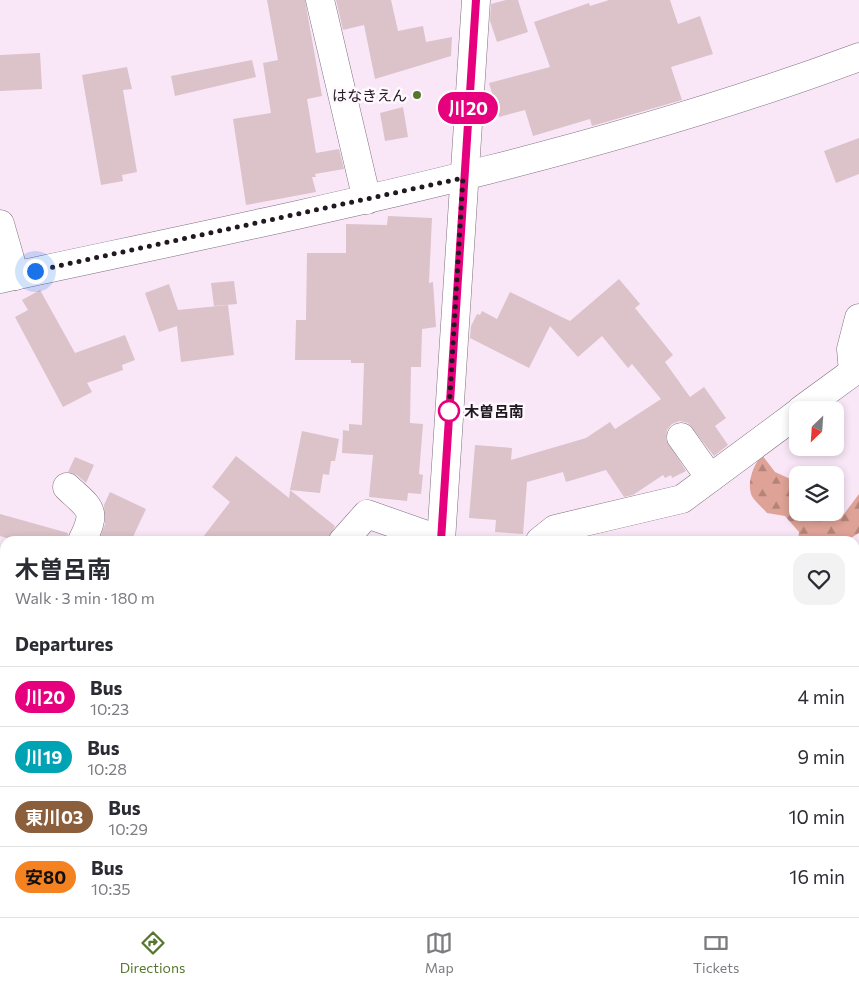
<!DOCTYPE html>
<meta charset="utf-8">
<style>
:root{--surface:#fff;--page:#f2f2f3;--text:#2b2b33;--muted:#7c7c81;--line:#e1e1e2;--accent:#57772e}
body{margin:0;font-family:Commissioner,"Noto Sans JP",sans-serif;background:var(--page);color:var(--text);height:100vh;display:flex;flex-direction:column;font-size:19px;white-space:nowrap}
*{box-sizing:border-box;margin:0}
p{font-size:16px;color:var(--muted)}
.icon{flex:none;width:28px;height:28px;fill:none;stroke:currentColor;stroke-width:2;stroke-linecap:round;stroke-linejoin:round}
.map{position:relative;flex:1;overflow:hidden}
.details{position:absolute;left:0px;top:536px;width:860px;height:381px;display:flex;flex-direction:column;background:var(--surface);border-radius:15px 15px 0 0;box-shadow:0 2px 8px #0003}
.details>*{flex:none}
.badge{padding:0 10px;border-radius:16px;font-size:18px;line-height:32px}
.needle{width:32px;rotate:205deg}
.buttons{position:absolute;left:789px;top:401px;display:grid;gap:10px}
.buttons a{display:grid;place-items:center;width:55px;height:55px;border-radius:10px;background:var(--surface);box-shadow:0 2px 8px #0003;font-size:25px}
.you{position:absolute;width:25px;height:25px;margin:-12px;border:4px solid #fff;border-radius:50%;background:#1a73e8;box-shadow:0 0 0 8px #1a73e833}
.map>.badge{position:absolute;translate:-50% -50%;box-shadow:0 0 0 2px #fff}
h2{padding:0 15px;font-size:19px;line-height:45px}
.round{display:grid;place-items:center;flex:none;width:52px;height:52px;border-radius:15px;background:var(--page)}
.overview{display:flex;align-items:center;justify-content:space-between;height:85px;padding:0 15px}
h1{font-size:24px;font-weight:700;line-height:38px}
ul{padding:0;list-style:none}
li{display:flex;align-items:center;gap:15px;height:60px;padding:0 15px;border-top:1px solid var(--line)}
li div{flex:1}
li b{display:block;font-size:19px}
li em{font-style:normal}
li .badge{min-width:55px;font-weight:700;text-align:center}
.tabs{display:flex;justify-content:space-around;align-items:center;height:70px;border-top:1px solid var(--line);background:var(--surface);font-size:14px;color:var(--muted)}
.tabs a{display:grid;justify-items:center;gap:2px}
.tabs .active{color:var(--accent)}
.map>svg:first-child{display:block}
</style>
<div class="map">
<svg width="859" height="917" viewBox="0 0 859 917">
<defs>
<pattern id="forest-firs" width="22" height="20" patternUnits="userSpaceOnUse" patternTransform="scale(1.25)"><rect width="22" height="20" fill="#dfa296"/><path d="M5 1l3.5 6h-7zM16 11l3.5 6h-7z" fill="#b4837a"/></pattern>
</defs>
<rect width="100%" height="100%" fill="#f9e7f8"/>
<g fill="url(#forest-firs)">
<path d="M762,455L775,472L797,482L798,512H835V509L844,514L859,494V533L846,541H798L799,532L785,516L767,513C762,507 753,500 751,494C747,481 754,464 762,455Z"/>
<rect x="855" y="703" width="4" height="79"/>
<polygon points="5,880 5,912 46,913 23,917 0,917 0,886"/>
<polygon points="83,913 83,912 211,913 209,917 83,917"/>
</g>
<g fill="#dcc2c9">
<polygon points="267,0 305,0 322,96 307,99 316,153 339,149 344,169 315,174 316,177 312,177 316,192 246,205 233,119 271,113 263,63 278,60"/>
<polygon points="336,0 391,0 398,31 423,26 426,42 452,37 451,56 375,79 364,25 343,30"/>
<polygon points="506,0 518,0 528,32 497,42 490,21 491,4"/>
<polygon points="609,0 670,0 678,24 700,16 713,54 671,67 682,100 592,126 590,119 533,136 525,110 499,117 489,83 550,67 534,22 589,3 590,6"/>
<polygon points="40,53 42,89 0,91 0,55"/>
<polygon points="252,60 256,77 175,96 171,76"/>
<polygon points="127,67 132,89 123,90 137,172 122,175 123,181 101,185 82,75"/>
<polygon points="403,107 408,137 385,141 380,113"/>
<polygon points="859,138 859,174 836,183 824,151"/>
<polygon points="388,216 432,218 429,283 433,282 436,327 422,329 421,367 411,367 410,423 423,424 419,474 423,475 421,494 408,493 407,501 369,497 373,455 342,453 343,430 349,431 349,424 362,425 364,363 351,363 351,360 295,360 296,320 306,320 307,253 346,253 346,224 387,225"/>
<polygon points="619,279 640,304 635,308 673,355 665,362 690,397 704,387 726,418 715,426 728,445 714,456 688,423 680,421 672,424 667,430 666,439 686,471 672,478 671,475 665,478 663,475 633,495 624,497 606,470 566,482 563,472 527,482 523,534 495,532 496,520 469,518 475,445 512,448 511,460 586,438 610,422 615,429 661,399 632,364 628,368 602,336 578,357 550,326 529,368 470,338 471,326 477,314 480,315 482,311 497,319 510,292 570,321"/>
<polygon points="234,281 237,304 214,306 211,283"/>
<polygon points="169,284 178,310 228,305 234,355 181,362 177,326 159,332 145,293"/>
<polygon points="40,290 75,353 125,335 135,360 122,365 123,370 87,383 92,392 63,407 15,317 28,310 22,300"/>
<polygon points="302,431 339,439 335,461 331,461 329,475 323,474 320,493 290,490"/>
<polygon points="236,456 289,498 290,490 335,526 328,541 200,541 230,502 212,487"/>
<polygon points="75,457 94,465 86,483 77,475 68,472"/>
<polygon points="110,492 146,509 131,541 99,541 105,524 104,505"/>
<polygon points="0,514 68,533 67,541 17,541 0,536"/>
</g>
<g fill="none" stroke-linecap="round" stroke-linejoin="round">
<g stroke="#7e6f7e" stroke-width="29">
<g id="minor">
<polyline points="320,0 367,200"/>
<polyline points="0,224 15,276"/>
<path d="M0,279C291,216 579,161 859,57"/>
<polyline points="801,410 853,372 851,349 859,318"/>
<polyline points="681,437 710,478"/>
<path d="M67,487C90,509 98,509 82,541"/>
<polyline points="343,541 367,514 441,540"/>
<polyline points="441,541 476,0"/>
<polyline points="540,541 555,529 682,499 798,413"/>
<polyline points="0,579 5,582"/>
<polyline points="318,912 322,917"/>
<polyline points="577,912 580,917"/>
<polyline points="378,917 380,912"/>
</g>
</g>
<use href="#minor" stroke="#fff" stroke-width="28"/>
</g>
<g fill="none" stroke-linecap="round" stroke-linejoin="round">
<g stroke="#fff" stroke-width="11">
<polyline id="line" points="441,541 476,0"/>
</g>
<use href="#line" stroke="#e6007e" stroke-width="8"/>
<polyline stroke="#201a20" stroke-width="5" stroke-dasharray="0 9" points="35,271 463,178 449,411"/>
</g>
<circle fill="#57772e" stroke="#fff8ff" stroke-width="2" cx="417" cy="95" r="5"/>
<circle fill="#fff" stroke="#e6007e" stroke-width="2.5" cx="449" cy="411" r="10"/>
<g text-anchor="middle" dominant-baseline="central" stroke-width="5" stroke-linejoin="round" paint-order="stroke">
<g font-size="15" fill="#201a20" stroke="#fff8ff" text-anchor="end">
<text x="407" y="95">はなきえん</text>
</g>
<g font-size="15" font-weight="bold" fill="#201a20" stroke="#fff8ff" text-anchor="start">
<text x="464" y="411">木曽呂南</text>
</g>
</g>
</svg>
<div class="buttons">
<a><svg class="needle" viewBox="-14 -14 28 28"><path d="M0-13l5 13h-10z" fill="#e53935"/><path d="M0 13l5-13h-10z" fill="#7c7c81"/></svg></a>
<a><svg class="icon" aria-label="layers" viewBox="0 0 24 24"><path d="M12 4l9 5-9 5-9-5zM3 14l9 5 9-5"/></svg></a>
</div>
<div class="you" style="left:35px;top:271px"></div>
<b class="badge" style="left:468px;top:108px;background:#e6007e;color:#fff">川20</b>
<section class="details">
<div class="overview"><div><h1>木曽呂南</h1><p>Walk · 3 min · 180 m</p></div><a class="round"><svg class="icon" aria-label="heart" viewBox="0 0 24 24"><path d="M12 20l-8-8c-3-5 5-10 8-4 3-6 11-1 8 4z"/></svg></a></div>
<h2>Departures</h2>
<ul>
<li><span class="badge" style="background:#e6007e;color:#fff">川20</span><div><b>Bus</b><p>10:23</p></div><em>4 min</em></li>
<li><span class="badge" style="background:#00a3b4;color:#fff">川19</span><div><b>Bus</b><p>10:28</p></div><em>9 min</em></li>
<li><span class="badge" style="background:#8b5e3c;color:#fff">東川03</span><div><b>Bus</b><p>10:29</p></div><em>10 min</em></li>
<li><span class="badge" style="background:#f58220;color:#111">安80</span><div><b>Bus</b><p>10:35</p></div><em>16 min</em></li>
</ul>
</section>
</div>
<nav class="tabs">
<a class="active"><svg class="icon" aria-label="directions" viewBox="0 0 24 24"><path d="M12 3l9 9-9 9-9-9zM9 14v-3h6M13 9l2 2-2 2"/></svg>Directions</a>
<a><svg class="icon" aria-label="map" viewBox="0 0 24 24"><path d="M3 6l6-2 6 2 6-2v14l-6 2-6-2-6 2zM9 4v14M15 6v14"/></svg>Map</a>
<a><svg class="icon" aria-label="tickets" viewBox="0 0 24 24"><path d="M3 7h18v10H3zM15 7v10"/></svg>Tickets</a>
</nav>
